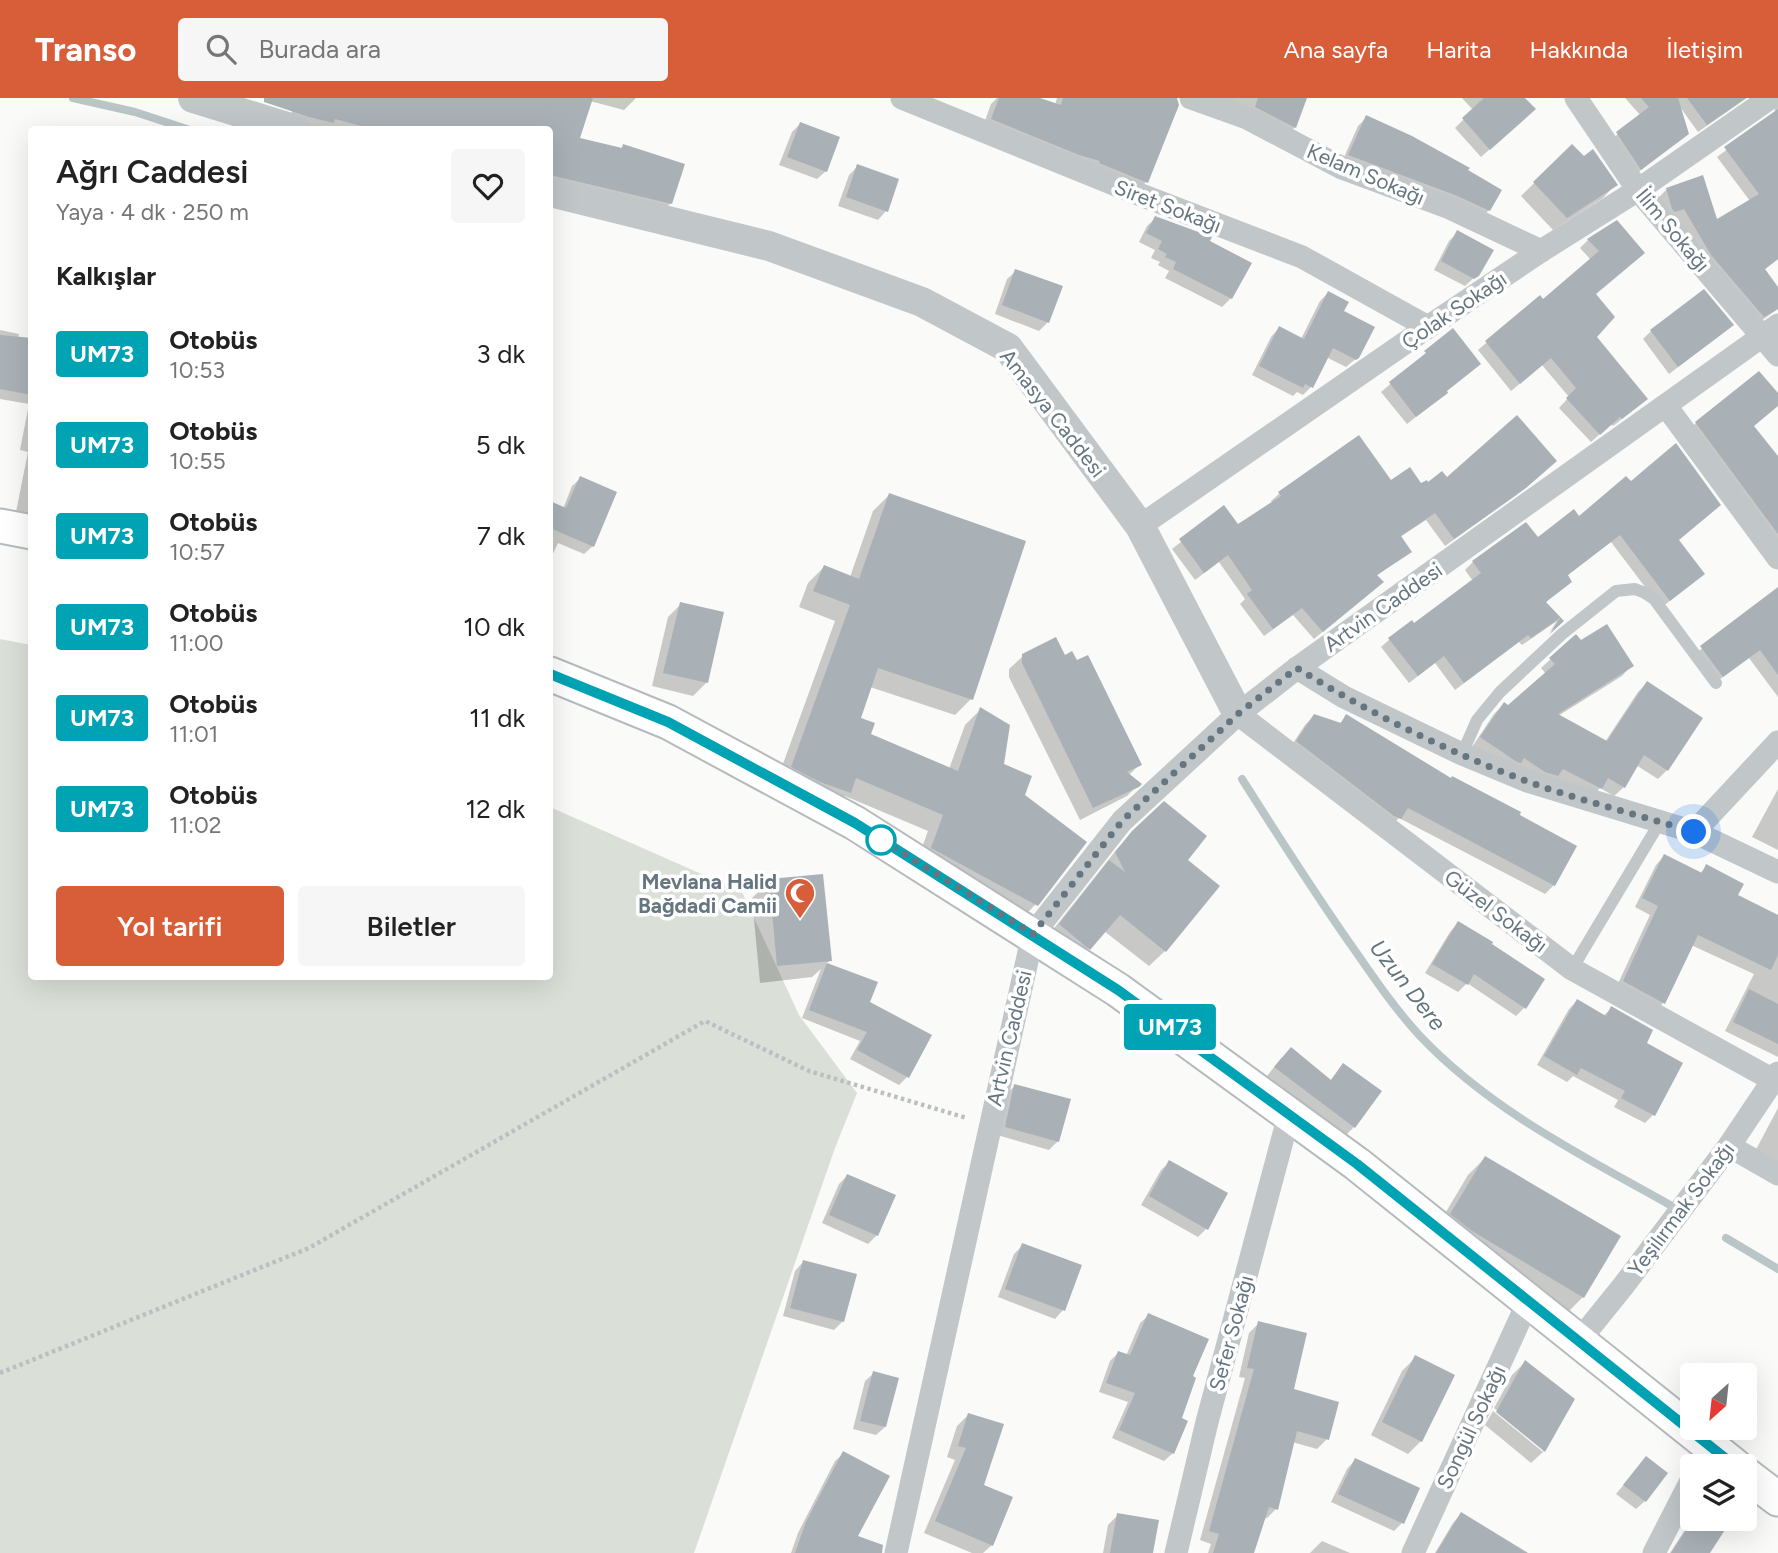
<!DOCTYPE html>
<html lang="tr">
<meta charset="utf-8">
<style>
:root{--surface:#fff;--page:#f6f6f6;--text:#222;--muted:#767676;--accent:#d85e3a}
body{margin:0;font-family:Figtree,sans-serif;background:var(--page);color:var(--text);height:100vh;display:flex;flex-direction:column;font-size:26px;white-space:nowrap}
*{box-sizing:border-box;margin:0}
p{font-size:23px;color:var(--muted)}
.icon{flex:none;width:38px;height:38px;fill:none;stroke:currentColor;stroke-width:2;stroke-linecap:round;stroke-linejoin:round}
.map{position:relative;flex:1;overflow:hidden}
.sheet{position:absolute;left:28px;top:28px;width:525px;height:854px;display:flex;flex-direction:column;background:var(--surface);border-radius:7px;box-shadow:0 7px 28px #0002}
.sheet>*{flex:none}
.badge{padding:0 14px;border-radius:5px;font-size:24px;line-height:46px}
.needle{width:46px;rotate:207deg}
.fabs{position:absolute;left:1680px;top:1265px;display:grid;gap:14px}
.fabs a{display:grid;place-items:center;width:77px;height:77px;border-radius:7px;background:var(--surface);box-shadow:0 7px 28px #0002;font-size:35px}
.you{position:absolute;width:35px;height:35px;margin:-18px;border:5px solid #fff;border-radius:50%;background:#1a73e8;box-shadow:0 0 0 10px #1a73e833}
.map>.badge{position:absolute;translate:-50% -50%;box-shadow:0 0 0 4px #fff}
h2{padding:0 28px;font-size:26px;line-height:63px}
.round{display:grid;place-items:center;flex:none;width:74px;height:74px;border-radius:7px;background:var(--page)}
.head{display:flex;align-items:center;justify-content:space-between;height:119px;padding:0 28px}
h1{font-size:33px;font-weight:600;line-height:52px}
.primary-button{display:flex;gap:14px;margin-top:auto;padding:14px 28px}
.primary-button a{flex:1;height:80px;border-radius:7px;background:var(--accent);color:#fff;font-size:28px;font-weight:600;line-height:80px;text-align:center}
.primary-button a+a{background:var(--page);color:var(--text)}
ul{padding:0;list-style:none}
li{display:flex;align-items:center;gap:21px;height:91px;padding:0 28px}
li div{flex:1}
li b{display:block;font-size:26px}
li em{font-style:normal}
li .badge{min-width:77px;font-weight:700;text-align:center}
header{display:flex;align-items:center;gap:42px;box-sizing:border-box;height:98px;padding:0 35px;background:var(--accent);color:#fff}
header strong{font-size:33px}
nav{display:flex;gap:38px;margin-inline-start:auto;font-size:24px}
.search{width:490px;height:63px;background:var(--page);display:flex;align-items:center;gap:18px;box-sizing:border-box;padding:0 24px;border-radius:7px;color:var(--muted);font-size:26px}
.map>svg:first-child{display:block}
</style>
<header>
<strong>Transo</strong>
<div class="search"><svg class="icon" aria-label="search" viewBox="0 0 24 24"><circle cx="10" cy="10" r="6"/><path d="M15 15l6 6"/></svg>Burada ara</div>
<nav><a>Ana sayfa</a><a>Harita</a><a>Hakkında</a><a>İletişim</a></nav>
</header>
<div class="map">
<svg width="1778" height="1455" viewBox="0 0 1778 1455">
<rect width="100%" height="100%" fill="#fafaf8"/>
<polygon fill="#dadfd7" points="0,541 31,547 32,878 550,878 550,709 742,794 799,917 857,995 835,1050 694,1455 0,1455"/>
<g fill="#0003">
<polygon points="295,0 636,0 624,12 590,3 578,41 620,51 623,48 671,105 659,116 550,89 550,32 305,32 289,26"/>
<polygon points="997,0 1035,0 1055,7 1057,0 1177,0 1146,84 1136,94 982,31 991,6"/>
<polygon points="1194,0 1305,0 1295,29 1285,39"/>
<polygon points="1462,0 1523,0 1525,20 1481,59 1455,30 1473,12"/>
<polygon points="1625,0 1747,0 1698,34 1680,9 1687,36 1632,79 1608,44 1641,18"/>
<polygon points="1778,0 1778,161 1764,172 1778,192 1778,211 1755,227 1658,100 1667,91 1716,123 1750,103 1717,59 1775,16 1774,1"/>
<polygon points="1367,19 1465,72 1489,112 1480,121 1341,66 1358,28"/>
<polygon points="800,26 826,73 817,81 779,67 792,34"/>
<polygon points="1572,48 1615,87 1603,100 1553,132 1521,98"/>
<polygon points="858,68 886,113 878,122 838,108 849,77"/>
<polygon points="1156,120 1208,144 1231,200 1222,209 1165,180 1169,173 1158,167 1160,164 1151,160 1155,152 1139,144 1147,128"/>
<polygon points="1616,124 1594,197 1595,239 1637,309 1613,328 1611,326 1591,344 1559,310 1569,299 1542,267 1511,293 1478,252 1540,199 1543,203 1591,162 1580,150 1588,142"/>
<polygon points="1458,134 1478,176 1465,188 1434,172 1449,143"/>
<polygon points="1016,173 1048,224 1039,233 995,216 1007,181"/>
<polygon points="1328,195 1342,214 1358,259 1346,269 1326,259 1311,289 1303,297 1297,294 1293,298 1252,277 1271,239 1279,230 1301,241 1320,203"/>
<polygon points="0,232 19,236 14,263 32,267 32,422 15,419 28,354 20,352 29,306 0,301"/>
<polygon points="1452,233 1446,295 1407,326 1381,294"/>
<polygon points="1651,233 1723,235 1669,276 1643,241"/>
<polygon points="1778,297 1778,306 1753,328 1778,361 1778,461 1687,335 1696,325"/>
<polygon points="1546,371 1515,398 1445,448 1426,422 1400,439 1410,454 1376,478 1373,492 1314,541 1293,517 1264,538 1240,506 1245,501 1219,464 1195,482 1172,451 1224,410 1238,429 1273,406 1271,403 1280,395 1390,384 1420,388 1447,381"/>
<polygon points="581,380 593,448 584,456 558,445 550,462 550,405 563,411 572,388"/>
<polygon points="889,397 971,601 955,617 870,589 859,621 869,636 949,671 965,627 980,612 1002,667 1023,698 1036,806 1020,822 916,766 928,733 845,698 833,710 776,685 835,523 799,509 808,485 824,469 850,479 873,413"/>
<polygon points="1579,420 1678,443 1703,476 1661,510 1611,444 1566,478 1545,505 1561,523 1549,535 1557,523 1522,547 1519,544 1455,592 1435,565 1409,585 1381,549 1390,541 1414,527 1473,483 1465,472 1473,464 1537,441"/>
<polygon points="1778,492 1778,599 1749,560 1712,587 1691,559"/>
<polygon points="681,506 722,516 706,585 693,598 652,588 668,519"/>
<polygon points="1580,544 1631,568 1622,578 1558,618 1605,644 1638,594 1647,585 1667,672 1658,681 1636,667 1624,689 1614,698 1600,690 1591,700 1547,687 1472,649 1494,616 1504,606 1508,609 1546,576 1541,570 1551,561"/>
<polygon points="1023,558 1064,559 1139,667 1129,677 1139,686 1127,698 1080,722 1009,579 1009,571"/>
<polygon points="1314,618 1339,626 1346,619 1450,682 1517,718 1554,787 1545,796 1399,720 1390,729 1288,653 1305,627"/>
<polygon points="1778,691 1778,752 1752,739"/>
<polygon points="1134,734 1186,762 1165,853 1149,868 1104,833 1073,866 1044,843 1117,751"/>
<polygon points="1664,758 1699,776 1706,769 1736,798 1778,819 1778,959 1725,933 1754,876 1691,847 1663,905 1655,914 1615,892 1650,817 1635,809 1656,767"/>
<polygon points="770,783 830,862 826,866 875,885 868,905 907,979 899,987 850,961 860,943 802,920 821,871 812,879 760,885 752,800"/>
<polygon points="1458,825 1489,847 1524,910 1516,918 1467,885 1458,894 1425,875 1450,834"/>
<polygon points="1577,903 1603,918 1611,911 1645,946 1681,965 1653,1017 1645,1025 1614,1009 1618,1002 1573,978 1567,984 1537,967 1569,911"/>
<polygon points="1282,959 1330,983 1343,967 1354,1029 1346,1037 1267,978"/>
<polygon points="1015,988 1058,1043 1049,1052 997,1037 1006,996"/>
<polygon points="1778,1010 1778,1074 1752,1059"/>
<polygon points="1485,1060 1583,1199 1566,1216 1434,1134 1468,1077"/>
<polygon points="1170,1064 1206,1131 1198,1139 1141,1107 1161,1072"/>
<polygon points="847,1078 877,1137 868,1146 822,1125 839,1086"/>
<polygon points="1023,1147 1063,1212 1055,1221 998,1199 1014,1156"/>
<polygon points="803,1164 843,1223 834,1232 783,1218 795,1173"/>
<polygon points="1149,1217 1190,1279 1173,1355 1164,1363 1112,1340 1128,1304 1099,1294 1110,1263 1118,1255 1126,1258 1140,1225"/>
<polygon points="1259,1225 1292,1292 1327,1341 1317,1351 1292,1344 1276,1411 1267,1420 1263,1420 1252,1455 1208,1455 1211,1446 1200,1442 1245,1280 1239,1279 1249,1235"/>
<polygon points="1415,1260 1421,1343 1408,1356 1371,1337 1402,1273"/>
<polygon points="1525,1264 1544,1353 1543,1354 1543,1350 1494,1310 1512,1277"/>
<polygon points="874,1275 885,1329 876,1337 853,1331 865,1283"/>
<polygon points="1493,1313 1543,1354 1531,1365 1485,1327"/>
<polygon points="968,1317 992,1447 983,1455 972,1455 924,1435 955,1362 947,1359 957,1328"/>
<polygon points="844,1355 855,1439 863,1455 791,1455 798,1435 835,1363"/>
<polygon points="1646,1360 1645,1403 1636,1411 1616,1396"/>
<polygon points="1355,1362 1402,1425 1394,1433 1331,1404 1347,1371"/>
<polygon points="1461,1416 1509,1455 1435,1455 1453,1425"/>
<polygon points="1118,1417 1151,1455 1103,1455 1108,1427"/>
<polygon points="1692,1421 1725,1421 1708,1455 1670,1455"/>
<polygon points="1322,1443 1350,1455 1310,1455"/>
</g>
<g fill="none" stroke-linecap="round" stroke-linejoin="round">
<g stroke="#bac5c8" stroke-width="8">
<polyline points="73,0 135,14 190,32"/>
<path d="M1242,681C1279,739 1316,798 1356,854C1376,883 1396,912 1420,938C1490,1012 1583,1058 1670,1107"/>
<polyline points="1726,1140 1778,1171"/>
</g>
</g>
<g fill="#a9b1b7">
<polygon points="264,0 593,0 580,40 622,50 623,46 685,66 672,106 550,77 550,32 376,32 335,21 334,25 309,19 264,4"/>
<polygon points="999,0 1040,0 1061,7 1063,0 1177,0 1179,7 1148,85 1099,65 1100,63 1079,57 991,21"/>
<polygon points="1258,0 1307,0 1296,30 1255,9"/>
<polygon points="1484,0 1525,0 1536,11 1490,52 1462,20"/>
<polygon points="1641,0 1678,0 1689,36 1641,72 1616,34 1649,9"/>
<polygon points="1687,0 1746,0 1707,27"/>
<polygon points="1778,11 1778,161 1765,171 1778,189 1778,211 1764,219 1711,157 1684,111 1675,114 1672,111 1666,90 1703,77 1717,121 1759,96 1724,49"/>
<polygon points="1366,17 1412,38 1470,70 1468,72 1502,92 1490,113 1455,97 1348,57"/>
<polygon points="800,24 840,39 827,74 787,59"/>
<polygon points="1572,46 1584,58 1593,51 1618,87 1567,120 1533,84"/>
<polygon points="857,66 899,81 888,114 846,99"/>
<polygon points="1155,118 1212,139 1210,143 1252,165 1232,201 1173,171 1176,164 1165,159 1167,156 1158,151 1162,143 1146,135"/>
<polygon points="1617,122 1645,155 1596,196 1615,219 1597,239 1648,301 1622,321 1620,319 1600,337 1566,300 1576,290 1551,260 1520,286 1485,243 1540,197 1543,201 1599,153 1587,141"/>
<polygon points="1457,132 1494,152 1479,178 1474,181 1441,163"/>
<polygon points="1015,171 1063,188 1049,225 1002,207"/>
<polygon points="1704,191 1734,227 1678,269 1650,232"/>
<polygon points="1328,193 1349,204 1344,213 1375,229 1359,260 1356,262 1333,250 1313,290 1305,286 1303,290 1259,268 1279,228 1304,241"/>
<polygon points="1453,230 1481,266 1447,293 1448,295 1416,319 1389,284 1426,255 1424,253"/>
<polygon points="0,237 32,240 32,297 0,291"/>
<polygon points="1759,273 1778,295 1778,308 1754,328 1778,358 1778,436 1695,324"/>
<polygon points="1517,317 1557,363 1526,390 1454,441 1435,415 1401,438 1412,454 1377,477 1384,484 1323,534 1302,510 1273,531 1247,496 1252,492 1228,457 1204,475 1179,441 1224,407 1238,426 1281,398 1278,394 1359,337 1391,382 1410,369 1421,385 1427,382 1428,384 1442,373 1447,379"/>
<polygon points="1676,345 1721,407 1679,442 1705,476 1670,503 1620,437 1568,477 1572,484 1546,504 1564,523 1550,536 1560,520 1531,540 1528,537 1464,585 1444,558 1418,578 1388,540 1412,522 1414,525 1481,475 1472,463 1526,424 1538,439 1574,411 1579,418 1626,378 1631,383"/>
<polygon points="580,378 617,394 594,449 550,430 550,403 566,410"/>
<polygon points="889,395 1026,443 973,602 878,570 861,620 875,625 871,636 958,673 980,609 1010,627 1004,666 1032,678 1025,697 1087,744 1038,808 931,750 943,717 856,680 851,695 820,684 791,669 850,507 813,493 824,467 859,481"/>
<polygon points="1778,489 1778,577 1760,552 1723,579 1700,548"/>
<polygon points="680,504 724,514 708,585 663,575"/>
<polygon points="1607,526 1634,568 1558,616 1607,643 1647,583 1703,620 1668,673 1644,657 1625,690 1608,680 1602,691 1563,671 1558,678 1545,674 1524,660 1521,665 1517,664 1480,639 1504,604 1508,607 1555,566 1549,560 1568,543 1576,536 1581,542"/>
<polygon points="1056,539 1065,557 1072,553 1077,562 1088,557 1142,667 1127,674 1142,686 1139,689 1093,710 1022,565 1022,556"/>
<polygon points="1314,616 1341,625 1346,616 1451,680 1452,678 1521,714 1520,717 1577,748 1555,788 1408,710 1401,721 1394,718 1296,643"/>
<polygon points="1164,703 1207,738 1188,762 1220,788 1166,854 1120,817 1090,852 1059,826 1109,762 1125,774 1115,754 1132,733"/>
<polygon points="1664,756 1702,775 1706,766 1744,786 1738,797 1778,817 1778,857 1771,872 1698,837 1665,906 1623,883 1658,808 1642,800"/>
<polygon points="823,776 832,863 777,868 769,781"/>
<polygon points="1458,823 1493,844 1492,846 1545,881 1526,911 1474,876 1468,887 1432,866"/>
<polygon points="827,865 878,884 870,904 932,937 909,980 857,952 867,934 809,912"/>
<polygon points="1749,891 1778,906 1778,946 1733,924"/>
<polygon points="1577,901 1606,918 1611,908 1653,932 1647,945 1683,965 1655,1018 1621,1000 1625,993 1581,970 1577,977 1544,958"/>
<polygon points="1291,949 1331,982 1343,965 1382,993 1355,1030 1274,969"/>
<polygon points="1014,986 1071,1001 1059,1044 1005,1029"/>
<polygon points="1485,1058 1621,1138 1584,1200 1472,1133 1450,1116"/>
<polygon points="1169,1062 1228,1095 1208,1132 1149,1098"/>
<polygon points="847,1076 896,1097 878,1138 829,1117"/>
<polygon points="1022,1145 1082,1167 1065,1213 1005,1191"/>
<polygon points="803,1162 857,1176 844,1224 790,1210"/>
<polygon points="1148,1215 1209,1241 1193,1278 1196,1280 1182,1320 1188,1323 1174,1356 1119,1332 1135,1295 1106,1285 1118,1253 1130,1257"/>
<polygon points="1258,1223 1307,1235 1294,1291 1339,1304 1329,1342 1297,1333 1278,1412 1269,1409 1254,1455 1213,1455 1219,1436 1209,1433 1254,1271 1247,1270"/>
<polygon points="1415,1257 1455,1277 1422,1344 1382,1324"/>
<polygon points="1525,1262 1575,1301 1545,1354 1496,1314"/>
<polygon points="873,1273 899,1280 886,1329 860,1323"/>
<polygon points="968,1315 1004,1326 984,1387 1013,1399 993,1448 935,1423 966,1350 958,1348"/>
<polygon points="843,1353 890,1378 858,1438 883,1447 882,1455 795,1455 806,1424"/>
<polygon points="1646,1358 1668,1375 1646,1404 1623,1387"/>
<polygon points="1355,1360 1420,1390 1404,1426 1338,1396"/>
<polygon points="1461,1414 1528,1455 1436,1455"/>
<polygon points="1117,1415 1159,1422 1153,1455 1110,1455"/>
<polygon points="1693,1421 1732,1421 1710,1455 1671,1455"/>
</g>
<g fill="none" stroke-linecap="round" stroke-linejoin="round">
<g stroke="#b4babe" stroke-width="37">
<g id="secondary">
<polyline points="0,428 32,434"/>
<polyline points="550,576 668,624 855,725 1118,892 1357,1066 1735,1368"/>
<polyline points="1745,1376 1778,1401"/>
</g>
</g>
<polyline stroke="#bcbfc1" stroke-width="4.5" stroke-dasharray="3.5 3.5" stroke-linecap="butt" points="0,1275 309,1150 705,923 809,973 967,1020"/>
<g stroke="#c1c6c9" stroke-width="12">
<polyline points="1462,656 1477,622 1500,594 1562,536 1616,493 1635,491 1645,495 1654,501 1716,585"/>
<polyline points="1572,871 1660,724"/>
</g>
<g stroke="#c1c6c9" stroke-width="23">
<polyline points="902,0 1141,97 1302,159 1428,229"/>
<polyline points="1191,0 1247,20 1342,70 1450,110 1541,153"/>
<polyline points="1576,0 1638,92 1778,257"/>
<polyline points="1666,308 1778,460"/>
<polyline points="1140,428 1428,229 1541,153 1638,92 1770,0"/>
<polyline points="1297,570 1344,599 1462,656 1527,683 1694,734 1778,774"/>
<polyline points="1238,616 1572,871 1773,982"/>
<polyline points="1694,734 1778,644"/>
<polyline points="1729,1048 1778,1076"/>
<polyline points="1578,1244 1624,1187 1729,1048 1778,975"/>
<polyline points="896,1455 1033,836 1122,723 1238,616 1297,570 1778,227"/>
<polyline points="1176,1455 1207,1324 1289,1017"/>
<polyline points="1413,1455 1528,1204"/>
<polyline points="1654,1455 1692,1381"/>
</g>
<g stroke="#c1c6c9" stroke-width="30">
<polyline points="193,0 297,32"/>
<polyline points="550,94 769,148 922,204 1008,250 1140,428 1238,616"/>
</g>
<use href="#secondary" stroke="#fff" stroke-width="33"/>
</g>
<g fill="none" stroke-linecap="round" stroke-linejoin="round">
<g stroke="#fff" stroke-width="16">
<polyline id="line" points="550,576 668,624 855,725 1118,892 1357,1066 1735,1368"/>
</g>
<use href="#line" stroke="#00a3b4" stroke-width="10"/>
<path stroke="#667681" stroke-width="7" stroke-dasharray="0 12.6" d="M881,742L877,739L1033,836L1122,723L1238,616L1297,570C1367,614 1449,654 1526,683C1581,703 1639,717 1694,734"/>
</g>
<defs>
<g id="mosque-pin" transform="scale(1.575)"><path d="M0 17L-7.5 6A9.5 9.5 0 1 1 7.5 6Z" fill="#d85e3a" stroke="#fff"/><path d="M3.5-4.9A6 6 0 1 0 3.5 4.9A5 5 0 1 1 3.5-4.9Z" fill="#fff"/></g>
</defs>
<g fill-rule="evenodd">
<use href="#mosque-pin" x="800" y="795"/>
</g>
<circle fill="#fff" stroke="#00a3b4" stroke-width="3.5" cx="881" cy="742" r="14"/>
<g text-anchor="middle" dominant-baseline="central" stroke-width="7" stroke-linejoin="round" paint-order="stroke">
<g font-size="21" fill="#667681" stroke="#fff">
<text transform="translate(1366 76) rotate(23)">Kelam Sokağı</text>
<text transform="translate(1168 108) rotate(21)">Siret Sokağı</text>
<text transform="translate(1673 132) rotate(50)">İlim Sokağı</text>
<text transform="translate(1454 212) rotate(-34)">Çolak Sokağı</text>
<text transform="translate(1053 315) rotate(52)">Amasya Caddesi</text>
<text transform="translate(1383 509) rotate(-35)">Artvin Caddesi</text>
<text transform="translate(1496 813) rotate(37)">Güzel Sokağı</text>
<text transform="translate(1009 940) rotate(-77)">Artvin Caddesi</text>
<text transform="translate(1681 1111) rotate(-53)">Yeşilırmak Sokağı</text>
<text transform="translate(1231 1235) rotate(-75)">Sefer Sokağı</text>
<text transform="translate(1471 1329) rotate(-65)">Songül Sokağı</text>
</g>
<g font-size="21" font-weight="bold" fill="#667681" stroke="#fff" text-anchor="end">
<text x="777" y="783">Mevlana Halid<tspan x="777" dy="24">Bağdadi Camii</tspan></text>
</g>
<g font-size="23" font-style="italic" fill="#61747a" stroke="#fff">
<text transform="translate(1408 887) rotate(52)">Uzun Dere</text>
</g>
</g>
</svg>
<div class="fabs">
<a><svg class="needle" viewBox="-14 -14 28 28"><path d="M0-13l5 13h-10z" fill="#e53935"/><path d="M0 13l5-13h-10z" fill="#767676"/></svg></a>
<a><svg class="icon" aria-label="layers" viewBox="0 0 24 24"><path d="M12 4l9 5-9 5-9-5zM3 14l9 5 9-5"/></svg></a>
</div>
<div class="you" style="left:1694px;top:734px"></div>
<b class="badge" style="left:1170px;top:929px;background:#00a3b4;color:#fff">UM73</b>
<section class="sheet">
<div class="head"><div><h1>Ağrı Caddesi</h1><p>Yaya · 4 dk · 250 m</p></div><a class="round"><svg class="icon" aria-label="heart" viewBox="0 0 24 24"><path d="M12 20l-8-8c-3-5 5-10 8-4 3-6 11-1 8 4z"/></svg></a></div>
<h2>Kalkışlar</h2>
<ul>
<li><span class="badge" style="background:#00a3b4;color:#fff">UM73</span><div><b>Otobüs</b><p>10:53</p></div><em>3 dk</em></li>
<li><span class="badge" style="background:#00a3b4;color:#fff">UM73</span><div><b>Otobüs</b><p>10:55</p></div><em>5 dk</em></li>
<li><span class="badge" style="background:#00a3b4;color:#fff">UM73</span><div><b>Otobüs</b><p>10:57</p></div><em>7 dk</em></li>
<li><span class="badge" style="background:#00a3b4;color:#fff">UM73</span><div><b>Otobüs</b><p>11:00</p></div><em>10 dk</em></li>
<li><span class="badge" style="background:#00a3b4;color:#fff">UM73</span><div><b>Otobüs</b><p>11:01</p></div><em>11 dk</em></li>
<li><span class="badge" style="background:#00a3b4;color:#fff">UM73</span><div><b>Otobüs</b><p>11:02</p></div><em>12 dk</em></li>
</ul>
<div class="primary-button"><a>Yol tarifi</a><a>Biletler</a></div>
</section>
</div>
